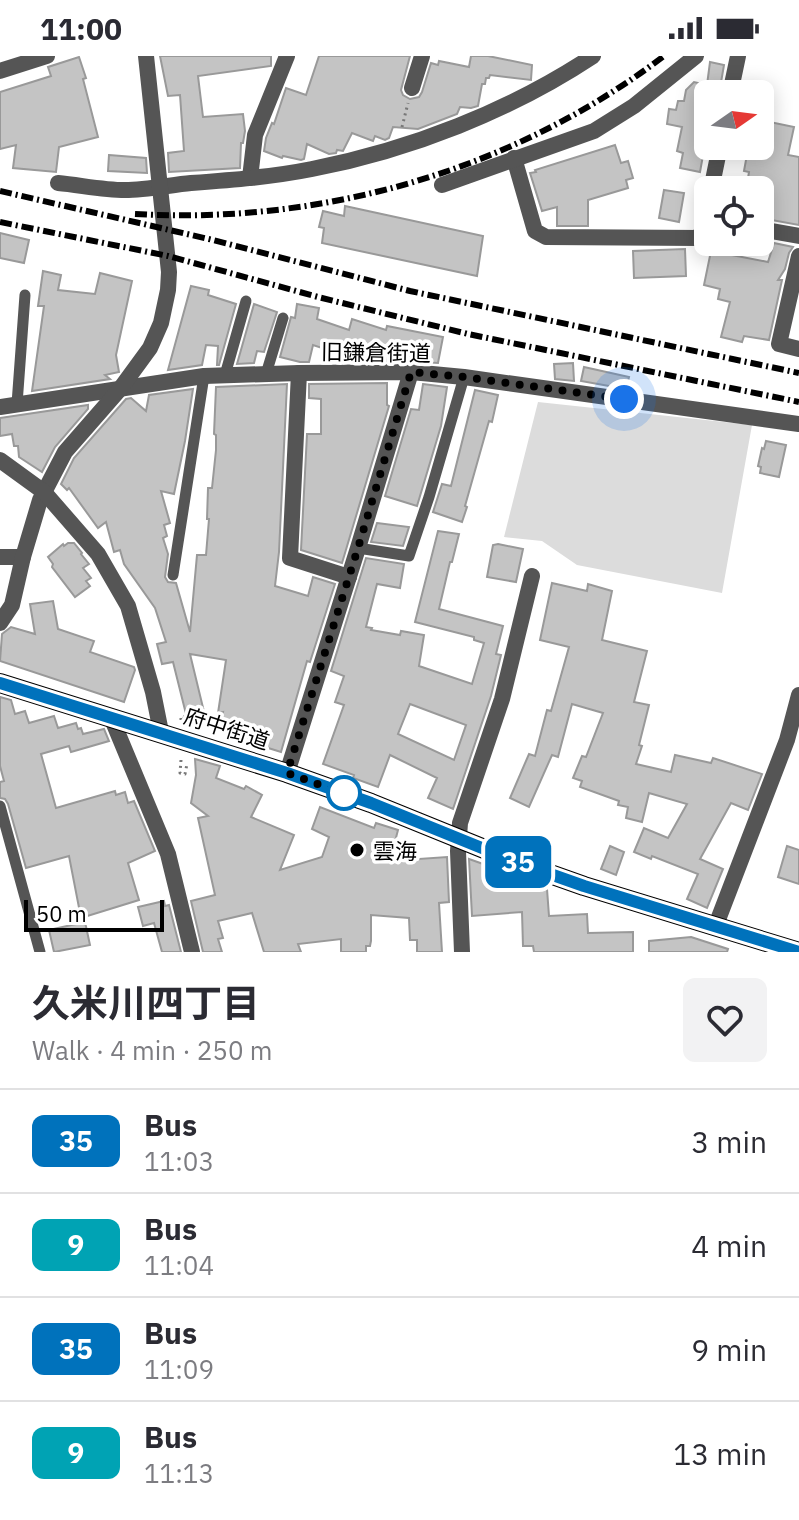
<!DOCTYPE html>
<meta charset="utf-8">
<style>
:root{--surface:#fff;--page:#f2f2f3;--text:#2b2b33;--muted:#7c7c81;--line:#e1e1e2}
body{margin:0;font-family:"IBM Plex Sans","Noto Sans JP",sans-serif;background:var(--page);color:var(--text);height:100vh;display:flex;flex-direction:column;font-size:30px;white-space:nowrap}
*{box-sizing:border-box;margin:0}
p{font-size:26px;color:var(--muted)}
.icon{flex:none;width:44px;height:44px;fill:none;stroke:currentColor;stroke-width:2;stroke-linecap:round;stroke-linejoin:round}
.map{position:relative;height:896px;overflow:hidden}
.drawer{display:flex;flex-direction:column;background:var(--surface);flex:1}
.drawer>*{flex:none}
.badge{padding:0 16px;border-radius:12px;font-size:28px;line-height:52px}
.needle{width:52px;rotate:76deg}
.controls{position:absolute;left:694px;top:24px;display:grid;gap:16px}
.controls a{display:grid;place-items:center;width:80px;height:80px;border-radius:12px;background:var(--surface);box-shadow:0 4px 20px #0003;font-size:40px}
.scale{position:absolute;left:24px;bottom:20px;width:140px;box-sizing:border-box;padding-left:8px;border:4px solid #000;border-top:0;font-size:22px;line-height:28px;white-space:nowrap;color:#000;-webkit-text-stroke:6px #fff;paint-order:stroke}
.you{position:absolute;width:40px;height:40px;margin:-20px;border:6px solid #fff;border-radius:50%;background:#1a73e8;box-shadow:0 0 0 12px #1a73e833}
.map>.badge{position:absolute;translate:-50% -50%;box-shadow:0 0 0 4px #fff}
.round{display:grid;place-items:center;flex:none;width:84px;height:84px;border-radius:12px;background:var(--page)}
.summary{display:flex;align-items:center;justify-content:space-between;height:136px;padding:0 32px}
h1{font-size:38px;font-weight:700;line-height:60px}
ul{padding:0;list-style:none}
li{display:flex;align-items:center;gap:24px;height:104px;padding:0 32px;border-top:2px solid var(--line)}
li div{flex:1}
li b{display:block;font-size:30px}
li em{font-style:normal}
li .badge{min-width:88px;font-weight:700;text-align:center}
.status{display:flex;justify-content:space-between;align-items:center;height:56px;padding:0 40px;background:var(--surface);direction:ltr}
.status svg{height:22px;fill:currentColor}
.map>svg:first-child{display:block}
</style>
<div class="status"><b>11:00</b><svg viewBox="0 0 49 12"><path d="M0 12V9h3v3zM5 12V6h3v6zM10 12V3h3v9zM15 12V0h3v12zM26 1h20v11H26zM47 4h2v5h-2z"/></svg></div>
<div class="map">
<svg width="799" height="896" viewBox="0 0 799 896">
<rect width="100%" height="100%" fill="#fff"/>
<polygon fill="#dcdcdc" points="538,346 752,369 722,537 577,509 542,485 504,481"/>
<g fill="#c4c4c4" stroke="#999" stroke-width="2" fill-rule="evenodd">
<polygon points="160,0 271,0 271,10 198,20 203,61 243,58 245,75 243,87 241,87 240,112 169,116 168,97 184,95 180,39 168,40"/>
<polygon points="319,0 410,0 401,34 403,39 410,43 419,41 422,36 431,7 438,9 439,5 469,11 471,0 488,0 532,9 531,24 490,19 489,22 486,22 485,28 482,28 478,50 471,52 460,51 457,58 418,73 393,71 389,82 385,84 375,80 373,85 352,77 343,95 337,94 336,97 329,98 307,88 304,103 301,104 283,100 282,102 264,95 266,82 272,67 274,68 286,32 306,39"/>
<polygon points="79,1 86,22 83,23 98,81 59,91 56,116 13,112 16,89 0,93 0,36 51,20 48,11"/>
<polygon points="710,6 724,9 719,38 708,38 708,72 700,116 680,112 683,97 677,95 682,71 667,68 669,53 676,54 678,45 684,45 686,34 694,26 707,29"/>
<polygon points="765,65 794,71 788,99 799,101 799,169 760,162 760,134 746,134 749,116 744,115 748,93 758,95"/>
<polygon points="615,89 621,107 628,105 633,122 626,124 628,132 588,144 588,170 557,170 557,151 542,155 530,117 536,116 535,114"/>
<polygon points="109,99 146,102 147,117 108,115"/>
<polygon points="664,134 684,137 679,166 659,162"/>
<polygon points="345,150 483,180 477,220 322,187 324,172 319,171 323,155 344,160"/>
<polygon points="0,177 29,184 24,207 0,202"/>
<polygon points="774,187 793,191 789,197 785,213 778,224 782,224 769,284 744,280 742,286 721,281 730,246 718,243 720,233 704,229 711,195 768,206"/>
<polygon points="685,193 686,220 634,222 633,195"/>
<polygon points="43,215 61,219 58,234 95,238 100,217 132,225 116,299 119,316 105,319 110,323 32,335 44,250 38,250"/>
<polygon points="191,230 209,234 208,239 236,248 219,309 217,309 218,290 206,289 202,309 168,314"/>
<polygon points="254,248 277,256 264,296 257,295 254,307 237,308"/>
<polygon points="297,248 319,252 317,263 349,274 352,263 386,274 387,270 443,281 438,307 387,304 387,305 348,306 350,301 313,289 309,306 300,306 280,301 291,261 295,262"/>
<polygon points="573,307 574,325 555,323 554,308"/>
<polygon points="584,311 629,321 626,333 581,325"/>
<polygon points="387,327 387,349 389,350 342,507 301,494 307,378 321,378 321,343 309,342 309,328"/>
<polygon points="287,328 279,496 275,530 308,540 313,521 335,528 310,606 307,605 281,696 265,691 266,686 222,677 224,670 220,669 223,656 218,657 226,604 190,598 206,664 186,658 173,606 162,608 157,588 166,586 155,552 124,508 120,494 114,496 106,466 98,472 69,432 67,434 61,428 74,402 126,343 131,342 146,355 149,339 193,333 185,385 174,438 161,435 170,467 164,469 167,480 163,482 168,498 165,521 168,526 176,527 190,576 197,499 206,499 209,463 207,463 208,432 212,432 216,394 216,379 214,378 216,331"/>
<polygon points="423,328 447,331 441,370 417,450 385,440 411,353 419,354"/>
<polygon points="475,334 498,339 492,366 489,365 465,450 467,451 462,466 433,456 442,428 451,430"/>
<polygon points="88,349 88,353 55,391 42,416 19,401 18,390 14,390 12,378 0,380 0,362"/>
<polygon points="766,385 786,389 779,421 760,417 761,411 758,410 762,392 764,393"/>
<polygon points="377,467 409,471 403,490 371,486"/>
<path d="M438,475L459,478L452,506H450L439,553L503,570L496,598L501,599L491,640L453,753L428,742L437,722L390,699L378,731L353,722L354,719L323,708L344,649L335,646L344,620L331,615L366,502L404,508L400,532L377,528L366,571L372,572L371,574L400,579L401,575L424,579L419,610L472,628L484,587L474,584V581L415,566ZM410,648L466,669L454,704L398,678Z"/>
<polygon points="68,487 74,487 82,497 81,498 89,508 83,512 91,522 86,525 90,530 75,541 52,511 53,508 48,501 63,488 64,490"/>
<polygon points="498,488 523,493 516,526 487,521 493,489"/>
<polygon points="552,527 587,535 588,528 612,535 602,584 647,595 634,646 649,649 639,689 642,690 636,708 671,716 675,699 711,707 713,702 762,718 748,754 731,747 700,803 723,813 707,852 687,843 698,818 652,800 651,803 634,796 644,772 668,782 687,748 649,737 642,766 626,762 628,751 618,749 619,745 580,731 582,725 573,722 582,700 586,701 603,657 572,648 558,701 552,699 529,751 510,742 529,698 535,700 547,654 551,655 569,591 540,584"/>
<polygon points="53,545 58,573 94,585 90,596 134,611 135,614 124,646 0,605 2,578 11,571 35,578 30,548"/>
<polygon points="0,641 11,644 15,658 25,655 29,667 54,660 58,672 76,667 78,673 81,672 83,678 104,673 109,685 71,696 69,690 41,698 56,752 115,735 116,739 125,736 128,747 134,745 155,795 128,807 139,844 81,862 69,800 26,812 8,748 5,743 0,742 0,726 4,725 0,710"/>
<polygon points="195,703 220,710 216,722 244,733 246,730 262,739 251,761 294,779 280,814 322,801 329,781 312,773 320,751 374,772 376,767 398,774 390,805 447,801 449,846 439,847 442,896 417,896 417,884 410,884 409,862 371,859 371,885 370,890 366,890 366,896 341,896 341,883 298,888 301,896 264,896 252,857 218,865 223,882 218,883 222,896 203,896 191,845 215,839 198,762 208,760 191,747 196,719"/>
<polygon points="610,790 624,796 616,819 601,813"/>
<polygon points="787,790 799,794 799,828 778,821"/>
<polygon points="469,803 503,815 503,830 531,829 532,833 547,833 549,860 587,858 588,877 633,876 633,896 534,896 533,890 523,890 522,856 472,860"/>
<polygon points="164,845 165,850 169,849 181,896 162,896 154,867 143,870 138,851"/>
<polygon points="85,866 90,889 54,896 49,874"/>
<polygon points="691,881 728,893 727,896 649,896 649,885"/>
</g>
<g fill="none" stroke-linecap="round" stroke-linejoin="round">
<g stroke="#777" stroke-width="3" stroke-dasharray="2 4" stroke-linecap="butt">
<polyline points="402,71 408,47"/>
<polyline points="181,664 181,660 195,664 194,667"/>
<polyline points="181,704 180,717 185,718 187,708"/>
</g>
<g stroke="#555" stroke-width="11">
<polyline points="266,318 283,262"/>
<polyline points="225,319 246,245"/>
<polyline points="17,348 25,239"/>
<polyline points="358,492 409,500 429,441 464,321"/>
<polyline points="173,519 204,320"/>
<polyline points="0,750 40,896"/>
</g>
<g stroke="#555" stroke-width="16">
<polyline points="0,15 47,0"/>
<polyline points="412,32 422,0"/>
<polyline points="730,38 738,0"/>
<polyline points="514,102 535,175 546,181 700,182 708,148"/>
<polyline points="250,122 255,79 287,0"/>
<path d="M58,127C80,129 103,134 125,134C146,134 170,129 191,127C232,124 272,121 312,113C410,94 510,55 593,0"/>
<polyline points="442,129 594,75 634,50 696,0"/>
<polyline points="711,134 720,90"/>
<polyline points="760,173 799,180"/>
<polyline points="799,200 779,288 799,293"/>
<polyline points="299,317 290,502 349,521"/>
<polyline points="0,351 204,320 299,317 411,316 464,321 799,368"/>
<polyline points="0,501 23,501"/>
<polyline points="0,567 12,549 23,501 40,444 65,396 120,333 150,292 161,267 168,234 169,216 146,0"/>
<polyline points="111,661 168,798 192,896"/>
<polyline points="287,717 358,492 411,316"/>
<polyline points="716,869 787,684 799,639"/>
<polyline points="462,896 458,795 460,767 502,643 532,520"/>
</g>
<polyline stroke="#555" stroke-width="16" points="0,404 44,436 98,498 128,550 153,636 161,676"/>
<polyline stroke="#000" stroke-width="20" points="0,627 287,717 371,747 519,807 584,830 799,896"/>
<g stroke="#000" stroke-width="6" stroke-dasharray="12 4 2 4" stroke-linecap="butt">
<polyline points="0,135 213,184 410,235 799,317"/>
<path d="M135,158C323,169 514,114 664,0"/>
<polyline points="0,166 168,200 318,241 468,278 799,346"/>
</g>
</g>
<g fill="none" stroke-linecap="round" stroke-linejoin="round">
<g stroke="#fff" stroke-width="18">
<polyline id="line" points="0,627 287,717 371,747 519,807 584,830 799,896"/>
</g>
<use href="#line" stroke="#0072bc" stroke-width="12"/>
<polyline stroke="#000" stroke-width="8" stroke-dasharray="0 14.4" points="344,737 351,740 287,717 358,492 411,316 464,321 624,343"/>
</g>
<circle fill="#fff" stroke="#0072bc" stroke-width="4" cx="344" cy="737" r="16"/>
<circle fill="#000" stroke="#fff" stroke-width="3" cx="357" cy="794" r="8"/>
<g text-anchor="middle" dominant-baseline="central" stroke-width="7" stroke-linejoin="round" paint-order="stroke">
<g font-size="22" fill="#000" stroke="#fff">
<text transform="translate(376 296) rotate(1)">旧鎌倉街道</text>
<text transform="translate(227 672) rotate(18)">府中街道</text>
</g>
<g font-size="22" fill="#000" stroke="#fff" text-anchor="start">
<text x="373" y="794">雲海</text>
</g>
</g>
</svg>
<div class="controls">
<a><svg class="needle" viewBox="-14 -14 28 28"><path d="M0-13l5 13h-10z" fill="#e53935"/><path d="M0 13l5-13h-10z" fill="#7c7c81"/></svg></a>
<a><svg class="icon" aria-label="locate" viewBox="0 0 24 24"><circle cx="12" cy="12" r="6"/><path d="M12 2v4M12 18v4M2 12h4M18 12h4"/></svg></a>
</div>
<div class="scale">50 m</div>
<div class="you" style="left:624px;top:343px"></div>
<b class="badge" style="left:518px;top:806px;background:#0072bc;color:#fff">35</b>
</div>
<section class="drawer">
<div class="summary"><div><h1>久米川四丁目</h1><p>Walk · 4 min · 250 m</p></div><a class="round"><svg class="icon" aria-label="heart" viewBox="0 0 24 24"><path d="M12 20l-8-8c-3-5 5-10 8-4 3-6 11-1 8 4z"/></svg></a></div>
<ul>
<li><span class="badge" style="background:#0072bc;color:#fff">35</span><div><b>Bus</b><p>11:03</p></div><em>3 min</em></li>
<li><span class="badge" style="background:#00a3b4;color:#fff">9</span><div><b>Bus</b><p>11:04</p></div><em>4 min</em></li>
<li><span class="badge" style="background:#0072bc;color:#fff">35</span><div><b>Bus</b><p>11:09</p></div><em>9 min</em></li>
<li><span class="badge" style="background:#00a3b4;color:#fff">9</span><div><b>Bus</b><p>11:13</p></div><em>13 min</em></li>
</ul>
</section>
